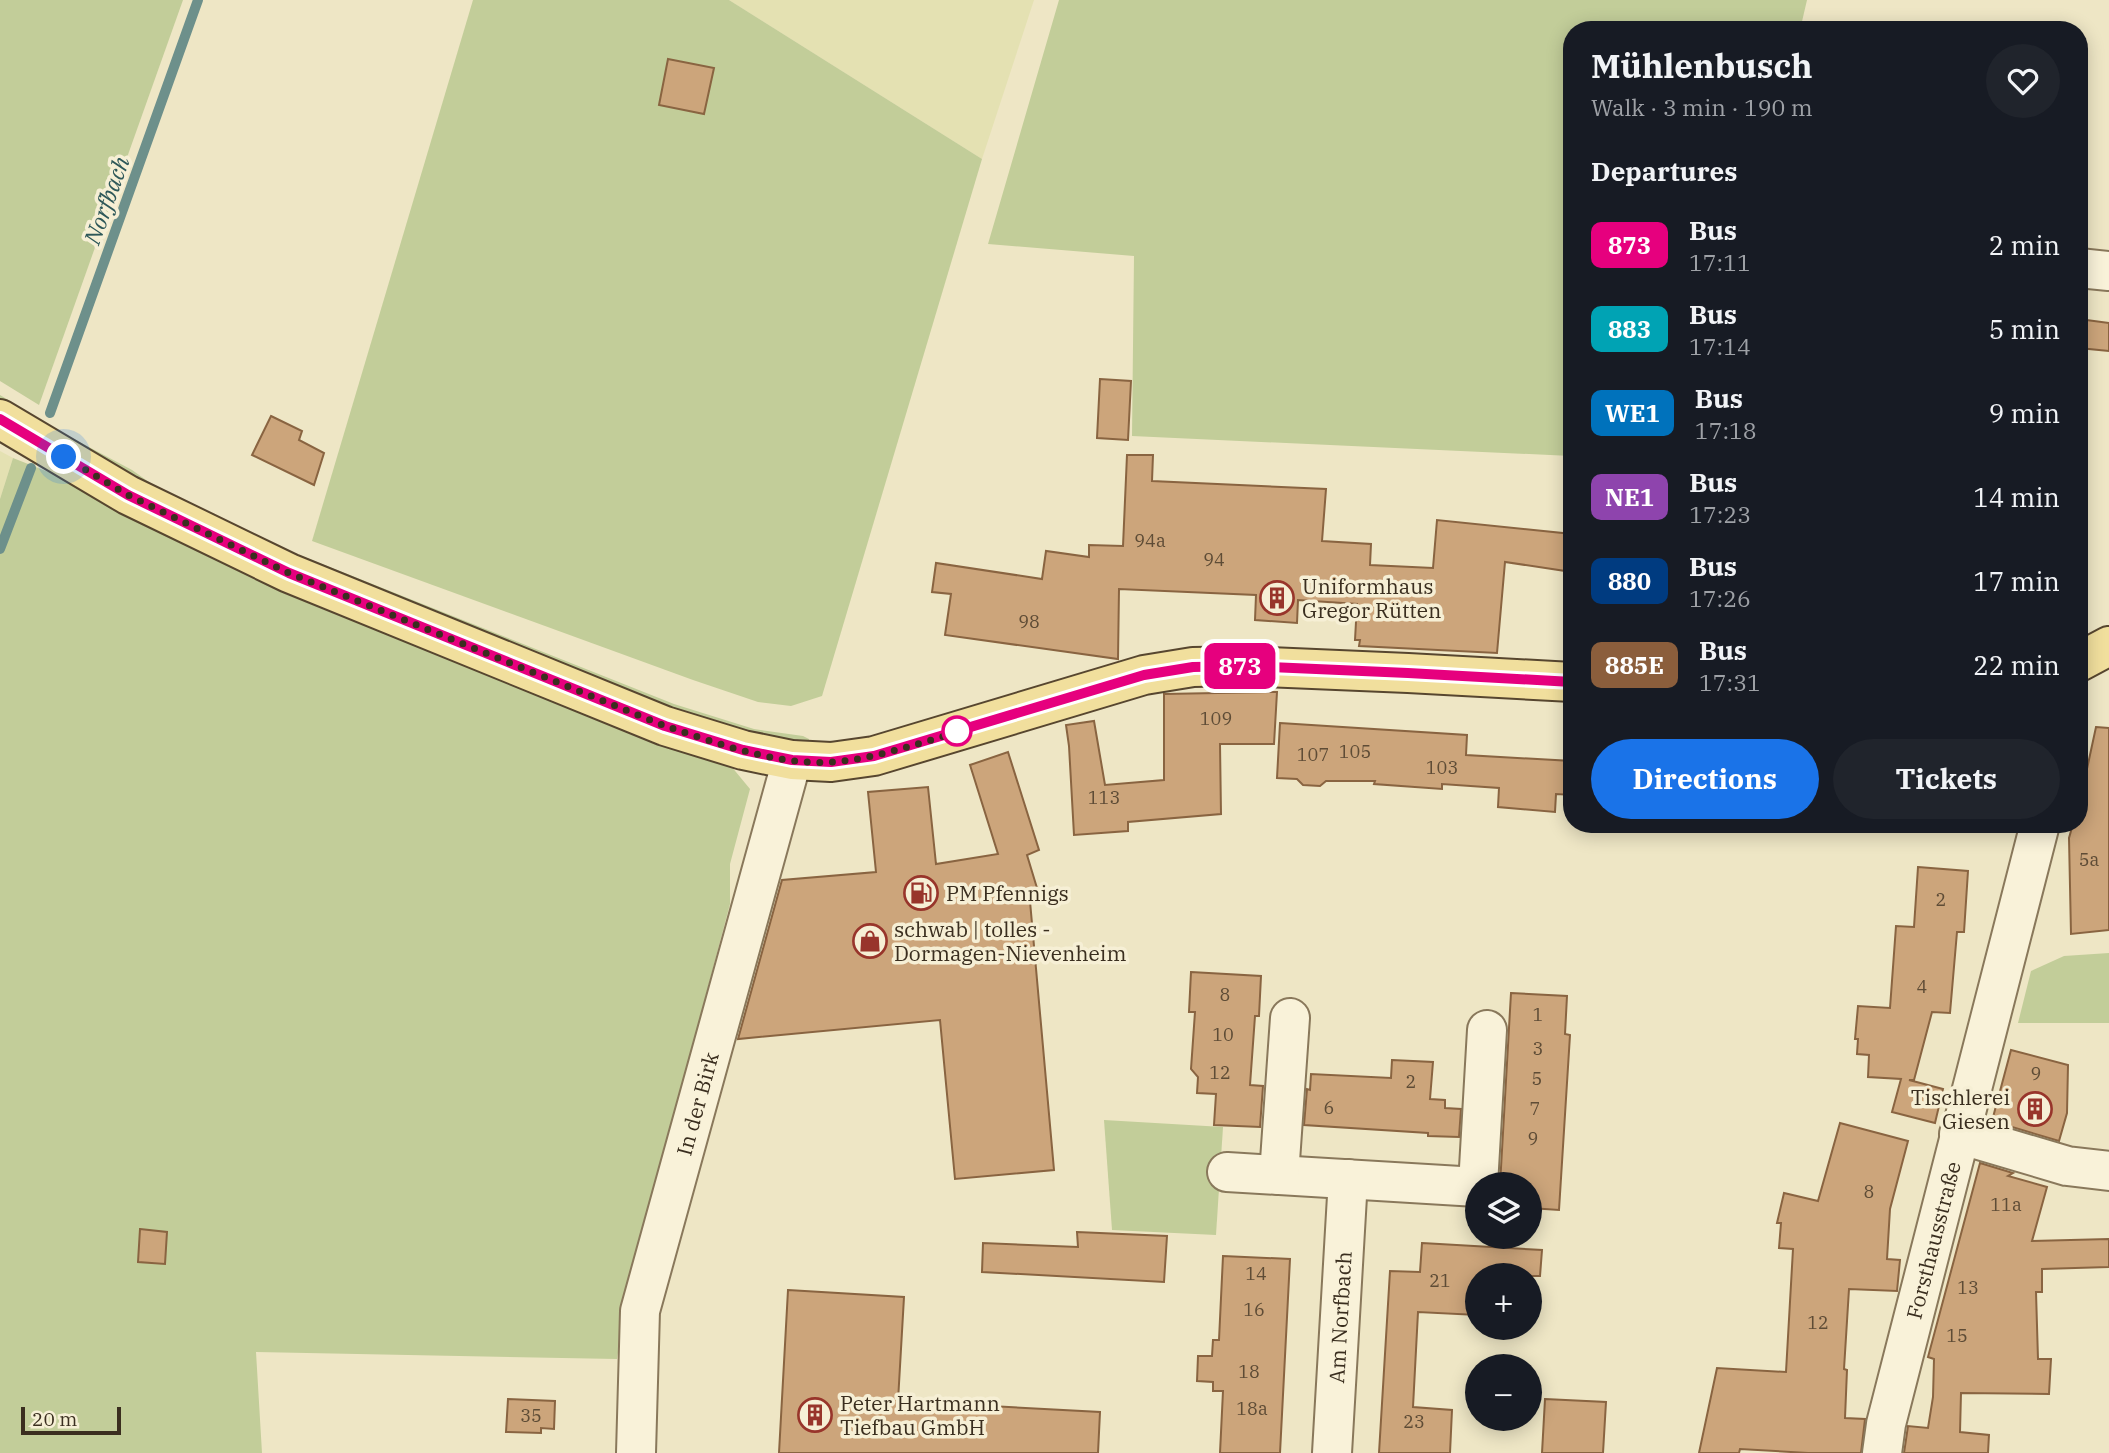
<!DOCTYPE html>
<meta charset="utf-8">
<style>
:root{--surface:#171b24;--page:#20242c;--text:#f1f3f6;--muted:#9ea1a6;--accent:#1a73e8}
body{margin:0;font-family:"IBM Plex Serif",serif;background:var(--page);color:var(--text);height:100vh;display:flex;flex-direction:column;font-size:26px;white-space:nowrap}
*{box-sizing:border-box;margin:0}
p{font-size:23px;color:var(--muted)}
.icon{flex:none;width:38px;height:38px;fill:none;stroke:currentColor;stroke-width:2;stroke-linecap:round;stroke-linejoin:round}
.map{position:relative;flex:1;overflow:hidden}
.details{position:absolute;left:1563px;top:21px;width:525px;height:812px;display:flex;flex-direction:column;background:var(--surface);border-radius:28px;box-shadow:0 4px 18px #0003}
.details>*{flex:none}
.badge{padding:0 14px;border-radius:10px;font-size:24px;line-height:46px}
.buttons{position:absolute;left:1465px;top:1172px;display:grid;gap:14px}
.buttons a{display:grid;place-items:center;width:77px;height:77px;border-radius:50%;background:var(--surface);box-shadow:0 4px 18px #0003;font-size:35px}
.scale{position:absolute;left:21px;bottom:18px;width:100px;box-sizing:border-box;padding-left:7px;border:4px solid #3a2e1f;border-top:0;font-size:19px;line-height:24px;white-space:nowrap;color:#3a2e1f;-webkit-text-stroke:5px #f6efd5;paint-order:stroke}
.you{position:absolute;width:35px;height:35px;margin:-18px;border:5px solid #fff;border-radius:50%;background:#1a73e8;box-shadow:0 0 0 10px #1a73e833}
.map>.badge{position:absolute;translate:-50% -50%;box-shadow:0 0 0 4px #fff}
h2{padding:0 28px;font-size:26px;line-height:63px}
.round{display:grid;place-items:center;flex:none;width:74px;height:74px;border-radius:37px;background:var(--page)}
.summary{display:flex;align-items:center;justify-content:space-between;height:119px;padding:0 28px}
h1{font-size:33px;font-weight:700;line-height:52px}
.cta{display:flex;gap:14px;margin-top:auto;padding:14px 28px}
.cta a{flex:1;height:80px;border-radius:42px;background:var(--accent);color:#fff;font-size:28px;font-weight:700;line-height:80px;text-align:center}
.cta a+a{background:var(--page);color:var(--text)}
ul{padding:0;list-style:none}
li{display:flex;align-items:center;gap:21px;height:84px;padding:0 28px}
li div{flex:1}
li b{display:block;font-size:26px}
li em{font-style:normal}
li .badge{min-width:77px;font-weight:700;text-align:center}
.map>svg:first-child{display:block}
</style>
<div class="map">
<svg width="2109" height="1453" viewBox="0 0 2109 1453">
<rect width="100%" height="100%" fill="#eee6c5"/>
<g fill="#e4e1b2">
<polygon points="729,0 1034,0 982,159"/>
<polygon points="0,451 13,458 0,499"/>
</g>
<g fill="#c2cd99">
<polygon points="0,0 183,0 39,405 0,381"/>
<polygon points="473,0 729,0 982,159 822,696 791,706 758,702 693,680 312,541"/>
<polygon points="1059,0 1807,0 1800,30 1572,30 1571,456 1132,436 1134,256 988,244"/>
<polygon points="0,395 57,430 132,470 163,492 140,485 0,402"/>
<polygon points="13,458 61,477 397,638 731,766 750,789 730,864 730,904 628,1289 617,1359 256,1352 262,1453 0,1453 0,499"/>
<polygon points="297,554 674,704 754,729 803,736 809,739 809,742 768,740 672,711 295,555"/>
<polygon points="2109,953 2109,1023 2018,1023 2031,971 2064,956"/>
<polygon points="1104,1120 1223,1127 1216,1235 1112,1230"/>
</g>
<g fill="none" stroke-linecap="round" stroke-linejoin="round">
<g stroke="#6d908b" stroke-width="10">
<polyline points="50,413 198,0"/>
<polyline points="0,549 31,468"/>
</g>
</g>
<g fill="#cca57b" stroke="#896441" stroke-width="2">
<polygon points="668,59 714,68 704,114 659,105"/>
<polygon points="2079,319 2109,323 2109,351 2079,348"/>
<polygon points="1100,379 1131,381 1128,440 1097,438"/>
<polygon points="271,416 302,431 299,440 324,453 314,485 252,455"/>
<polygon points="1127,455 1153,455 1152,481 1326,489 1322,541 1371,544 1370,565 1433,568 1437,520 1572,534 1572,572 1505,562 1497,653 1359,646 1360,640 1355,640 1357,604 1298,600 1297,623 1255,620 1256,595 1119,589 1118,659 945,635 951,594 932,592 936,563 1042,579 1046,551 1089,557 1089,545 1123,546"/>
<polygon points="1277,692 1274,744 1220,744 1221,814 1128,822 1128,831 1074,835 1069,746 1066,725 1094,721 1105,785 1164,780 1164,694"/>
<polygon points="1280,723 1467,735 1466,755 1572,761 1572,795 1556,794 1555,812 1498,807 1499,788 1442,784 1442,789 1374,784 1375,781 1326,781 1320,786 1303,785 1297,779 1277,778"/>
<polygon points="2096,727 2109,728 2109,930 2071,934 2069,838 2073,824 2079,824 2079,806"/>
<polygon points="1008,752 1039,850 1027,855 1037,888 1029,890 1054,1170 955,1179 940,1020 738,1039 782,880 876,872 868,792 928,787 936,864 998,854 970,765"/>
<polygon points="1918,867 1968,871 1964,932 1957,932 1950,1013 1932,1012 1914,1080 1909,1080 1943,1089 1935,1123 1892,1112 1901,1079 1868,1077 1869,1055 1857,1054 1858,1039 1855,1039 1858,1006 1890,1008 1896,926 1914,927"/>
<polygon points="1191,972 1261,976 1259,1016 1255,1016 1250,1085 1263,1086 1260,1127 1214,1125 1216,1094 1197,1093 1198,1077 1191,1069 1195,1012 1189,1012"/>
<polygon points="1511,993 1567,996 1565,1034 1570,1035 1559,1210 1530,1208 1530,1185 1500,1185"/>
<polygon points="2011,1050 2068,1065 2067,1113 2059,1141 1992,1121"/>
<polygon points="1392,1060 1433,1062 1430,1099 1445,1100 1445,1108 1461,1109 1459,1137 1428,1136 1428,1133 1304,1125 1307,1089 1310,1090 1311,1074 1391,1078"/>
<polygon points="1840,1123 1908,1141 1890,1209 1887,1259 1900,1260 1897,1291 1849,1289 1844,1369 1847,1370 1845,1418 1865,1419 1861,1453 1808,1453 1740,1449 1739,1453 1699,1453 1717,1368 1786,1372 1793,1249 1779,1248 1781,1223 1777,1223 1784,1193 1818,1201"/>
<polygon points="1980,1163 2013,1173 2008,1176 2047,1187 2032,1241 2109,1239 2109,1267 2042,1269 2042,1292 2036,1292 2038,1359 2051,1359 2049,1394 1961,1393 1960,1432 1989,1435 1988,1453 1904,1453 1908,1426 1928,1428 1933,1397 1934,1359 1928,1357"/>
<polygon points="140,1229 167,1232 165,1264 138,1262"/>
<polygon points="1077,1232 1167,1236 1164,1282 982,1272 983,1243 1078,1247"/>
<polygon points="1422,1243 1542,1250 1540,1276 1477,1276 1477,1315 1418,1312 1413,1407 1452,1410 1450,1453 1379,1453 1390,1271 1420,1272"/>
<polygon points="1223,1256 1290,1259 1280,1453 1220,1453 1223,1391 1213,1391 1213,1382 1197,1381 1198,1356 1212,1356 1213,1340 1219,1340"/>
<polygon points="788,1290 904,1297 898,1401 1100,1412 1098,1453 779,1453"/>
<polygon points="508,1399 555,1401 554,1429 541,1428 541,1433 506,1432"/>
<polygon points="1545,1399 1606,1402 1603,1453 1542,1453"/>
</g>
<g fill="none" stroke-linecap="round" stroke-linejoin="round">
<g stroke="#89785b" stroke-width="42">
<g id="minor">
<polyline points="2079,268 2109,271"/>
<polyline points="1959,1134 2067,1166 2109,1171"/>
<polyline points="1227,1172 1477,1187"/>
<polyline points="1279,1175 1290,1018"/>
<polyline points="1478,1185 1487,1030"/>
<path id="s1" d="M636,1453L640,1311L792,760"/>
<path id="s2" d="M1332,1453L1348,1179"/>
<path id="s3" d="M1882,1453L1886,1424L2040,824"/>
</g>
</g>
<g stroke="#57462f" stroke-width="42">
<g id="major">
<polyline points="0,419 128,495 289,573 665,726 743,750 792,760 831,762 874,756 1144,675 1193,667 1244,666 1408,673 1572,682"/>
<polyline points="2079,662 2109,646"/>
</g>
</g>
<use href="#minor" stroke="#f9f2d9" stroke-width="38"/>
<use href="#major" stroke="#f1df9d" stroke-width="38"/>
</g>
<g fill="none" stroke-linecap="round" stroke-linejoin="round">
<g stroke="#fff" stroke-width="16">
<polyline id="line" points="0,419 128,495 289,573 665,726 743,750 792,760 831,762 874,756 1144,675 1193,667 1244,666 1408,673 1572,682"/>
</g>
<use href="#line" stroke="#e6007e" stroke-width="10"/>
<path stroke="#3a2e1f" stroke-width="7" stroke-dasharray="0 12.6" d="M64,457L128,495L289,573L665,726C718,743 776,766 833,762C859,760 883,754 907,747C923,742 945,737 957,731"/>
</g>
<defs>
<g id="building-ring" transform="scale(1.75)"><circle r="9.5" fill="#f6efd5" stroke="#98352b" stroke-width="1.5"/><path d="M-4-6H4V6H1V3H-1V6H-4ZM-2.5-4.3h1.7v1.8h-1.7ZM.8-4.3h1.7v1.8H.8ZM-2.5-1h1.7V.8h-1.7ZM.8-1h1.7V.8H.8Z" fill="#98352b"/></g>
<g id="fuel-ring" transform="scale(1.75)"><circle r="9.5" fill="#f6efd5" stroke="#98352b" stroke-width="1.5"/><path d="M-5.5-6h7V0h2V4h1.3V-2.5L3-4.5l.8-.8L6-3V5H2.5V1h-1V6h-7ZM-4.2-4.7v3.2H.2V-4.7Z" fill="#98352b"/></g>
<g id="shop-ring" transform="scale(1.75)"><circle r="9.5" fill="#f6efd5" stroke="#98352b" stroke-width="1.5"/><path d="M-5-2.5h2.3a2.7 3.5 0 0 1 5.4 0H5L5.5 6h-11ZM-1.5-2.5h3a1.5 2.3 0 0 0-3 0Z" fill="#98352b"/></g>
</defs>
<g fill-rule="evenodd">
<use href="#building-ring" x="1277" y="598"/>
<use href="#fuel-ring" x="921" y="893"/>
<use href="#shop-ring" x="870" y="941"/>
<use href="#building-ring" x="2035" y="1109"/>
<use href="#building-ring" x="815" y="1415"/>
</g>
<circle fill="#fff" stroke="#e6007e" stroke-width="3.5" cx="957" cy="731" r="14"/>
<g text-anchor="middle" dominant-baseline="central" stroke-width="7" stroke-linejoin="round" paint-order="stroke">
<g font-size="18" fill="#5e4c36">
<text x="1150" y="540">94a</text>
<text x="1214" y="559">94</text>
<text x="1029" y="621">98</text>
<text x="1216" y="718">109</text>
<text x="1355" y="751">105</text>
<text x="1313" y="754">107</text>
<text x="1442" y="767">103</text>
<text x="1104" y="797">113</text>
<text x="2089" y="859">5a</text>
<text x="1941" y="899">2</text>
<text x="1922" y="986">4</text>
<text x="1225" y="994">8</text>
<text x="1538" y="1014">1</text>
<text x="1223" y="1034">10</text>
<text x="1538" y="1048">3</text>
<text x="1220" y="1072">12</text>
<text x="2036" y="1073">9</text>
<text x="1537" y="1078">5</text>
<text x="1411" y="1081">2</text>
<text x="1329" y="1107">6</text>
<text x="1535" y="1108">7</text>
<text x="1533" y="1138">9</text>
<text x="1869" y="1191">8</text>
<text x="2006" y="1204">11a</text>
<text x="1256" y="1273">14</text>
<text x="1440" y="1280">21</text>
<text x="1968" y="1287">13</text>
<text x="1254" y="1309">16</text>
<text x="1818" y="1322">12</text>
<text x="1957" y="1335">15</text>
<text x="1249" y="1371">18</text>
<text x="1252" y="1408">18a</text>
<text x="531" y="1415">35</text>
<text x="1414" y="1421">23</text>
</g>
<g font-size="21" fill="#3a2e1f" stroke="#f6efd5" text-anchor="start">
<text x="1302" y="586">Uniformhaus<tspan x="1302" dy="24">Gregor Rütten</tspan></text>
<text x="946" y="893">PM Pfennigs</text>
<text x="894" y="929">schwab | tolles -<tspan x="894" dy="24">Dormagen-Nievenheim</tspan></text>
<text x="2010" y="1097" text-anchor="end">Tischlerei<tspan x="2010" dy="24">Giesen</tspan></text>
<text x="840" y="1403">Peter Hartmann<tspan x="840" dy="24">Tiefbau GmbH</tspan></text>
</g>
<g font-size="21" fill="#3a2e1f" stroke="#f6efd5">
<text stroke="none"><textPath href="#s1" startOffset="357">In der Birk</textPath></text>
<text stroke="none"><textPath href="#s3" startOffset="219">Forsthausstraße</textPath></text>
<text stroke="none"><textPath href="#s2" startOffset="136">Am Norfbach</textPath></text>
</g>
<g font-size="23" font-style="italic" fill="#2e5859" stroke="#f6efd5">
<text transform="translate(106 200) rotate(-70)">Norfbach</text>
</g>
</g>
</svg>
<div class="buttons">
<a><svg class="icon" aria-label="layers" viewBox="0 0 24 24"><path d="M12 4l9 5-9 5-9-5zM3 14l9 5 9-5"/></svg></a>
<a>+</a>
<a>−</a>
</div>
<div class="scale">20 m</div>
<div class="you" style="left:64px;top:457px"></div>
<b class="badge" style="left:1240px;top:666px;background:#e6007e;color:#fff">873</b>
<section class="details">
<div class="summary"><div><h1>Mühlenbusch</h1><p>Walk · 3 min · 190 m</p></div><a class="round"><svg class="icon" aria-label="heart" viewBox="0 0 24 24"><path d="M12 20l-8-8c-3-5 5-10 8-4 3-6 11-1 8 4z"/></svg></a></div>
<h2>Departures</h2>
<ul>
<li><span class="badge" style="background:#e6007e;color:#fff">873</span><div><b>Bus</b><p>17:11</p></div><em>2 min</em></li>
<li><span class="badge" style="background:#00a3b4;color:#fff">883</span><div><b>Bus</b><p>17:14</p></div><em>5 min</em></li>
<li><span class="badge" style="background:#0072bc;color:#fff">WE1</span><div><b>Bus</b><p>17:18</p></div><em>9 min</em></li>
<li><span class="badge" style="background:#8e44ad;color:#fff">NE1</span><div><b>Bus</b><p>17:23</p></div><em>14 min</em></li>
<li><span class="badge" style="background:#003b80;color:#fff">880</span><div><b>Bus</b><p>17:26</p></div><em>17 min</em></li>
<li><span class="badge" style="background:#8b5e3c;color:#fff">885E</span><div><b>Bus</b><p>17:31</p></div><em>22 min</em></li>
</ul>
<div class="cta"><a>Directions</a><a>Tickets</a></div>
</section>
</div>
